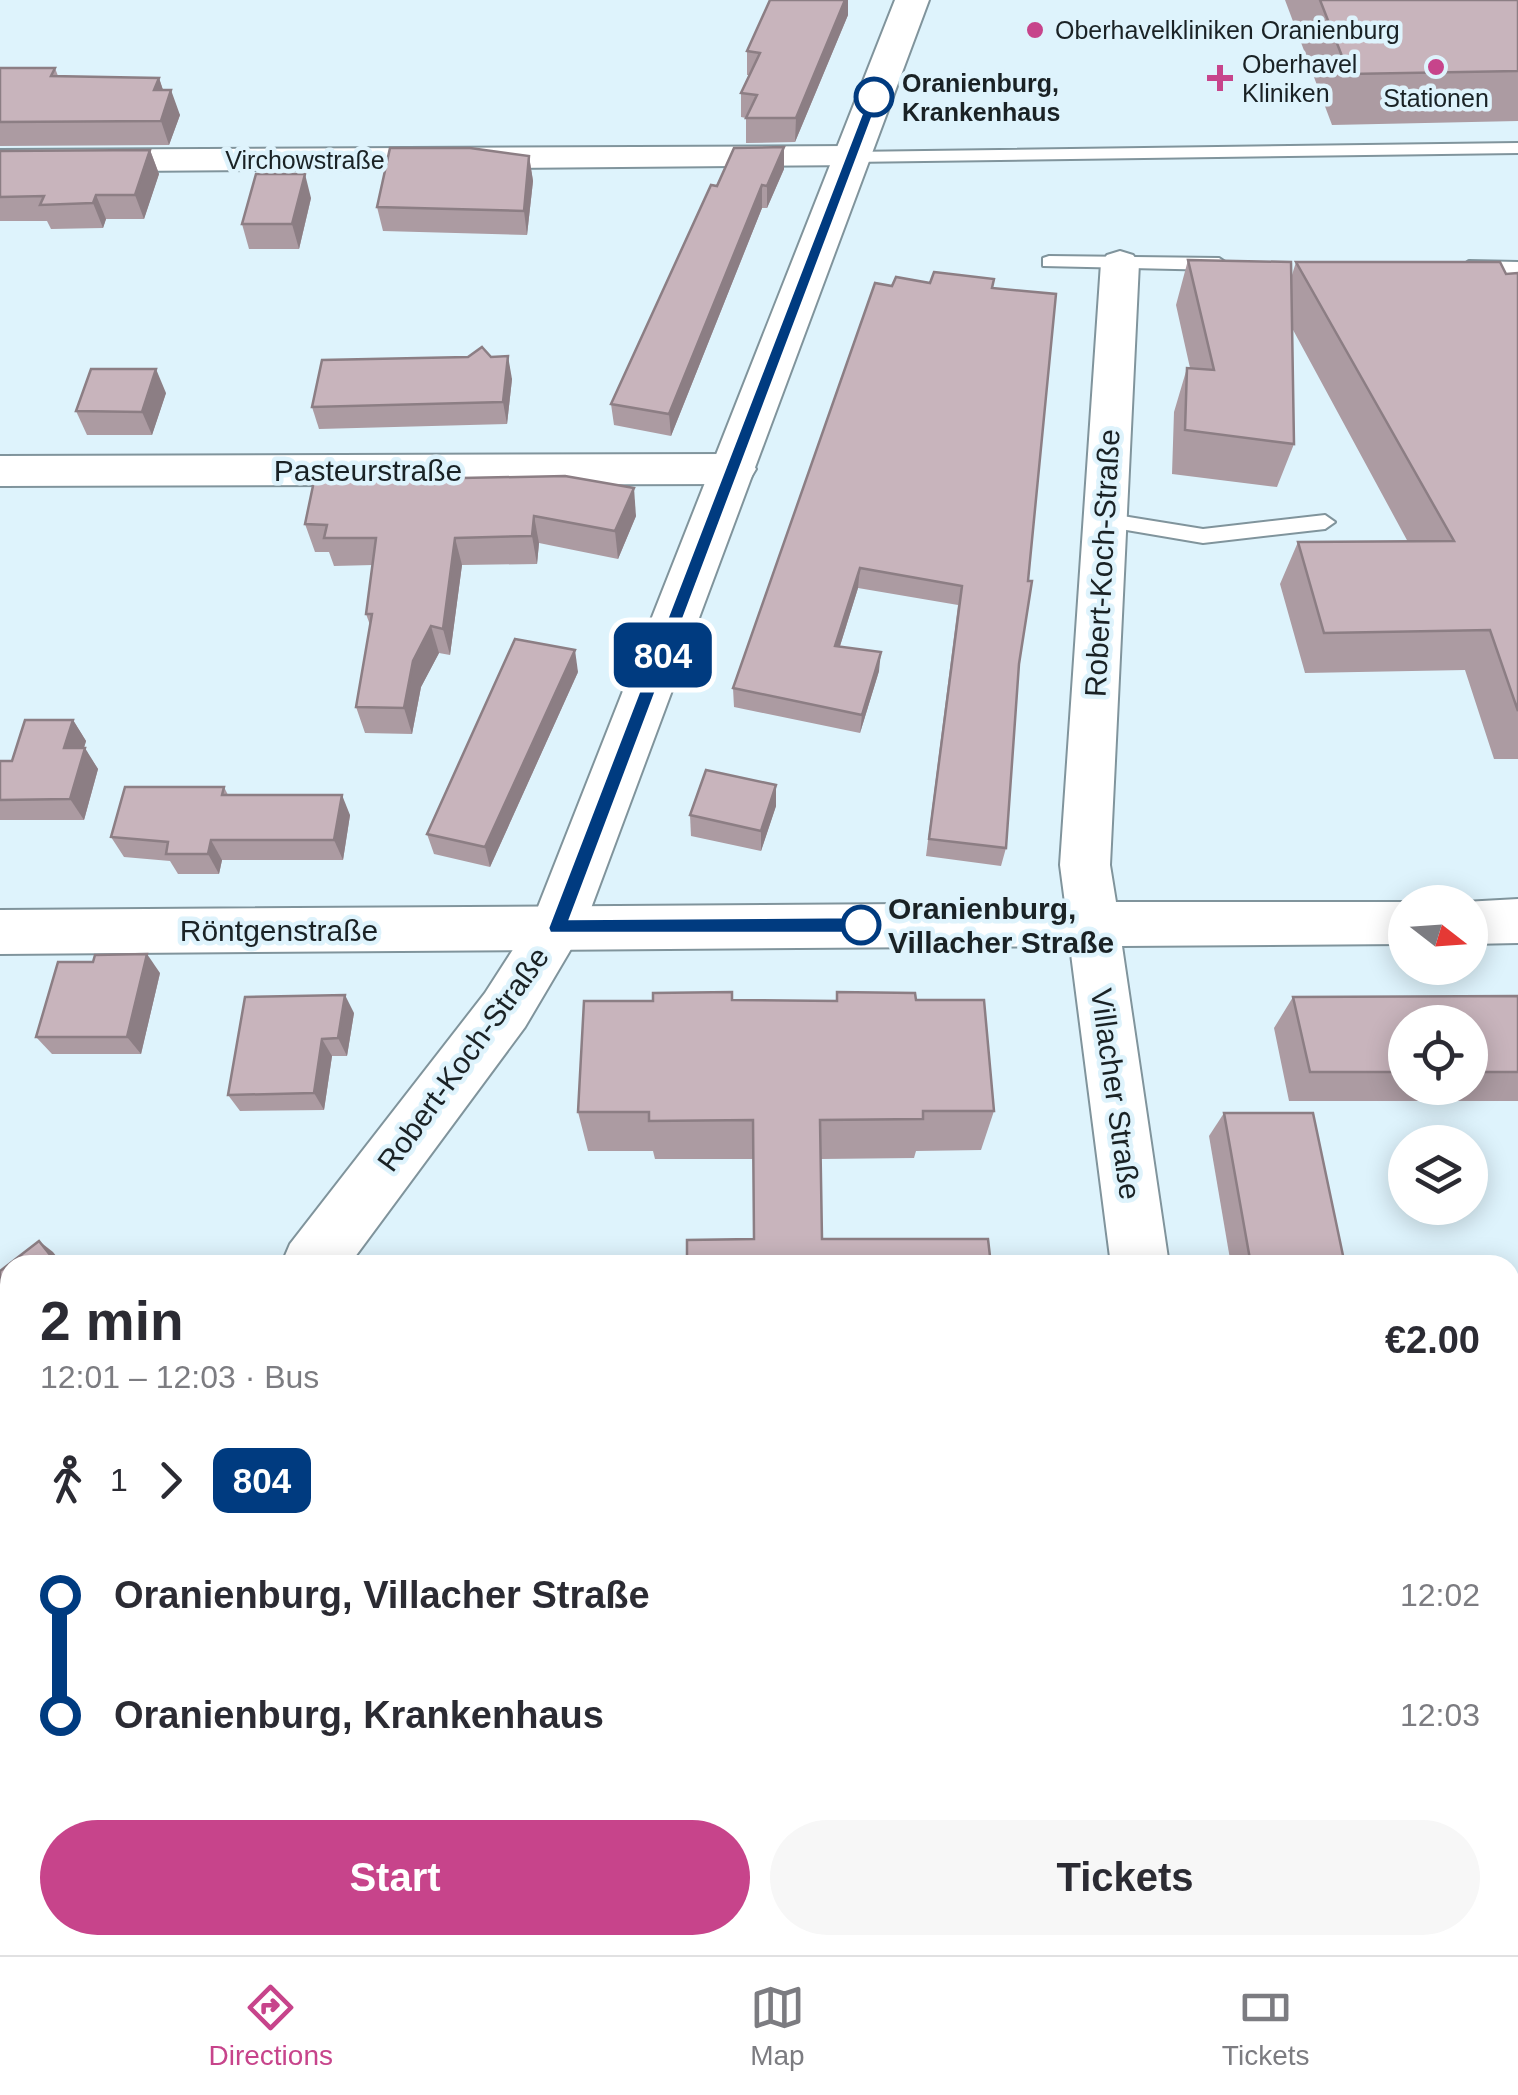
<!DOCTYPE html>
<meta charset="utf-8">
<style>
:root{--surface:#fff;--page:#f7f7f7;--text:#2b2b33;--muted:#7c7c81;--line:#e1e1e2;--accent:#c7448b}
body{margin:0;font-family:Helvetica,sans-serif;background:var(--page);color:var(--text);height:100vh;display:flex;flex-direction:column;font-size:38px;white-space:nowrap}
*{box-sizing:border-box;margin:0}
p{font-size:32px;color:var(--muted)}
.icon{flex:none;width:55px;height:55px;fill:none;stroke:currentColor;stroke-width:2;stroke-linecap:round;stroke-linejoin:round}
.map{position:relative;flex:1;overflow:hidden}
.details{position:absolute;left:0px;top:1255px;width:1520px;height:700px;display:flex;flex-direction:column;background:var(--surface);border-radius:30px 30px 0 0;box-shadow:0 5px 25px #0003}
.details>*{flex:none}
.badge{padding:0 20px;border-radius:15px;font-size:35px;line-height:65px}
.needle{width:65px;rotate:107deg}
.buttons{position:absolute;left:1388px;top:885px;display:grid;gap:20px}
.buttons a{display:grid;place-items:center;width:100px;height:100px;border-radius:50%;background:var(--surface);box-shadow:0 5px 25px #0003;font-size:50px}
.map>.badge{position:absolute;translate:-50% -50%;box-shadow:0 0 0 5px #fff}
.legs{display:flex;align-items:center;gap:15px;height:110px;padding:0 40px;font-size:32px}
.legs p{margin-inline-start:auto}
.overview{display:flex;align-items:center;justify-content:space-between;height:170px;padding:0 40px}
h1{font-size:55px;font-weight:700;line-height:75px}
.primary-button{display:flex;gap:20px;margin-top:auto;padding:20px 40px}
.primary-button a{flex:1;height:115px;border-radius:60px;background:var(--accent);color:#fff;font-size:40px;font-weight:700;line-height:115px;text-align:center}
.primary-button a+a{background:var(--page);color:var(--text)}
ul{padding:0 40px;list-style:none}
li{display:flex;align-items:center;gap:35px;height:120px;font-size:38px}
li i{display:grid;place-items:center;width:15px;height:100%;margin:0 12px;background:currentColor}
li i::after{content:'';width:25px;height:25px;margin:-12px;border:8px solid;border-radius:50%;background:var(--surface)}
li p{margin-inline-start:auto}
li:first-child i{background:linear-gradient(#0000 50%,currentColor 0)}
li:last-child i{background:linear-gradient(currentColor 50%,#0000 0)}
.tabs{display:flex;justify-content:space-around;align-items:center;height:140px;border-top:2px solid var(--line);background:var(--surface);font-size:28px;color:var(--muted)}
.tabs a{display:grid;justify-items:center;gap:5px}
.tabs .selected{color:var(--accent)}
.map>svg:first-child{display:block}
</style>
<div class="map">
<svg width="1518" height="1955" viewBox="0 0 1518 1955">
<rect width="100%" height="100%" fill="#def3fc"/>
<g fill="none" stroke-linecap="round" stroke-linejoin="round">
<g stroke="#80949c" stroke-width="4">
<g id="lane">
<polygon points="1518,143 1518,153 850,162 842,157 850,152"/>
<polygon points="1049,256 1219,258 1228,264 1219,270 1043,266 1043,258"/>
<polygon points="1469,261 1518,262 1518,274 1463,271 1460,267"/>
<polygon points="1104,513 1203,529 1325,515 1335,522 1325,529 1203,543 1097,525 1094,520"/>
</g>
</g>
<g stroke="#80949c" stroke-width="4">
<g id="street">
<polygon points="850,146 863,149 868,157 863,165 0,172 0,150"/>
<polygon points="1120,251 1133,255 1139,263 1110,865 1116,902 1411,902 1405,902 1405,944 1122,946 1169,1265 1111,1265 1070,946 0,954 0,910 1065,903 1060,865 1101,263 1107,255"/>
<polygon points="735,454 750,459 756,469 750,479 735,484 0,486 0,456"/>
<polygon points="1518,899 1518,943 1470,944 1470,902 1464,902"/>
<polygon points="1518,1673 1518,1741 1510,1745 1510,1677"/>
<polygon points="410,1945 482,1945 485,1955 413,1955"/>
<polygon points="1102,1945 1183,1945 1179,1955 1098,1955"/>
</g>
</g>
<g stroke="#80949c" stroke-width="4">
<g id="secondary">
<polygon points="895,0 929,0 584,927 525,1027 349,1265 281,1265 290,1244 485,993 534,917"/>
<polygon points="10,1550 10,1621 0,1625 0,1554"/>
</g>
</g>
<use href="#lane" fill="#fff" fill-rule="evenodd"/>
<use href="#street" fill="#fff" fill-rule="evenodd"/>
<use href="#secondary" fill="#fff" fill-rule="evenodd"/>
</g>
<g fill="#ac9ba2" fill-rule="evenodd">
<polygon points="770,0 848,0 848,15 795,142 746,143 746,118 741,117 741,93 749,75 747,75 747,51"/>
<polygon points="1285,0 1518,0 1518,121 1332,125"/>
<polygon points="0,68 55,68 58,76 159,78 163,90 180,115 169,145 0,146"/>
<polygon points="784,147 784,169 767,208 762,208 671,436 614,425 611,404 717,186"/>
<polygon points="150,150 159,174 144,219 106,219 103,228 51,229 47,221 0,221 0,151"/>
<polygon points="529,156 533,181 527,235 383,231 377,207"/>
<polygon points="311,198 299,249 249,249 242,224"/>
<polygon points="1188,260 1292,275 1296,262 1506,274 1518,273 1518,759 1494,759 1465,670 1305,673 1280,584 1298,542 1408,542 1292,328 1294,444 1277,487 1172,474 1174,412 1187,368 1190,368 1176,305"/>
<polygon points="930,283 992,288 1019,664 1006,848 1001,866 926,856 958,605 858,588 840,646 879,671 860,733 734,707 733,688 892,286"/>
<polygon points="491,357 512,379 507,424 319,429 312,407"/>
<polygon points="166,393 152,435 87,435 76,411"/>
<polygon points="314,481 636,516 618,559 539,543 537,564 462,565 450,655 439,653 421,687 412,734 365,733 356,707 370,625 366,614 373,565 334,566 329,552 315,552 305,524"/>
<polygon points="578,672 490,867 434,854 427,834"/>
<polygon points="73,720 86,741 84,748 98,769 84,820 0,820 0,761 12,761"/>
<polygon points="776,785 776,806 761,851 691,836 690,815"/>
<polygon points="224,787 228,795 350,815 343,860 222,860 219,874 178,874 170,861 124,857 111,837"/>
<polygon points="160,973 141,1054 52,1054 36,1037"/>
<polygon points="837,992 916,1000 994,1111 981,1150 916,1151 914,1158 821,1159 754,1239 753,1159 655,1159 653,1151 588,1151 578,1112 732,1000 836,1001"/>
<path d="M1518,996V1101H1289L1274,1028L1293,997ZM1405,1022H1470V1088H1405Z"/>
<polygon points="354,1013 347,1056 332,1056 324,1110 240,1111 228,1095"/>
<polygon points="1224,1113 1345,1265 1231,1265 1209,1136"/>
</g>
<g fill="#8c7e84">
<polygon points="845,0 848,0 848,15 795,142 796,118"/>
<polygon points="159,78 167,102 171,90 180,115 169,145 161,121 154,90"/>
<polygon points="784,147 784,169 767,208 767,186"/>
<polygon points="150,150 159,174 144,219 135,195"/>
<polygon points="529,156 533,181 527,235 524,211"/>
<polygon points="305,174 311,198 299,249 292,224"/>
<polygon points="762,185 762,208 671,436 669,414"/>
<polygon points="96,195 106,219 103,228 93,203"/>
<polygon points="508,356 512,379 507,424 503,402"/>
<polygon points="156,369 166,393 152,435 142,412"/>
<polygon points="634,488 636,516 618,559 615,531"/>
<polygon points="534,516 539,543 537,564 532,536"/>
<polygon points="455,538 462,565 450,655 443,629"/>
<polygon points="860,568 858,588 834,665 835,646"/>
<polygon points="431,626 439,653 421,687 412,734 404,708 413,661"/>
<polygon points="575,650 578,672 490,867 485,847"/>
<polygon points="881,652 879,671 860,733 862,715"/>
<polygon points="73,720 86,741 77,769 64,748"/>
<polygon points="85,748 98,769 84,820 70,799"/>
<polygon points="776,785 776,806 761,851 761,831"/>
<polygon points="342,795 350,815 343,860 334,840"/>
<polygon points="211,840 222,860 219,874 208,854"/>
<polygon points="147,954 160,973 141,1054 127,1037"/>
<polygon points="345,995 354,1013 347,1056 338,1038"/>
<polygon points="322,1039 332,1056 324,1110 314,1093"/>
<polygon points="39,1241 53,1252 63,1265 58,1265"/>
<polygon points="10,1365 10,1387 0,1395 0,1373"/>
<polygon points="10,1799 10,1821 0,1828 0,1806"/>
<polygon points="188,1945 207,1945 210,1953 206,1955 193,1955"/>
</g>
<g fill="#c8b4bc" stroke="#8c7e84" stroke-width="2.5">
<polygon points="770,0 845,0 796,118 746,118 757,95 741,93 760,53 747,51"/>
<polygon points="1320,0 1518,0 1518,71 1349,74"/>
<polygon points="0,68 55,68 51,76 159,78 154,90 171,90 161,121 0,122"/>
<polygon points="784,147 767,186 762,185 669,414 611,404 711,185 717,186 734,148"/>
<polygon points="390,148 470,148 529,156 524,211 377,207"/>
<polygon points="150,150 135,195 96,195 93,203 40,205 44,196 0,197 0,151"/>
<polygon points="256,174 305,174 292,224 242,224"/>
<polygon points="1188,260 1291,262 1294,444 1185,430 1187,368 1214,370"/>
<polygon points="1296,262 1500,262 1506,274 1518,273 1518,711 1490,630 1324,633 1298,542 1454,541"/>
<polygon points="934,272 994,279 992,288 1056,294 1028,581 1032,581 1019,664 1006,848 929,839 962,586 860,568 835,646 881,652 862,715 733,688 875,283 892,286 896,277 930,283"/>
<polygon points="482,347 491,357 508,356 503,402 312,407 322,360 468,357"/>
<polygon points="91,369 156,369 142,412 76,411"/>
<polygon points="565,476 634,488 615,531 534,516 532,536 455,538 443,629 431,626 413,661 404,708 356,707 372,614 366,614 376,538 324,538 327,525 305,524 314,481"/>
<polygon points="515,639 575,650 485,847 427,834"/>
<polygon points="25,720 73,720 64,748 85,748 70,799 0,800 0,761 12,761"/>
<polygon points="706,770 776,785 761,831 690,815"/>
<polygon points="125,787 224,787 222,795 342,795 334,840 211,840 208,854 166,854 168,842 111,837"/>
<polygon points="147,954 127,1037 36,1037 58,962 93,962 95,955"/>
<polygon points="732,992 732,1000 837,1001 837,992 915,993 916,1000 984,1000 994,1111 923,1111 923,1119 820,1120 822,1239 988,1239 991,1265 687,1265 687,1240 754,1239 753,1120 649,1121 649,1112 578,1112 584,1001 653,1001 653,993"/>
<polygon points="345,995 338,1038 322,1039 314,1093 228,1095 245,997"/>
<polygon points="1518,996 1518,1072 1470,1072 1470,1022 1405,1022 1405,1072 1310,1072 1293,997"/>
<polygon points="1224,1113 1313,1113 1345,1265 1251,1265"/>
<polygon points="39,1241 58,1265 10,1265 10,1365 0,1373 0,1271"/>
<polygon points="10,1691 10,1799 0,1806 0,1697"/>
<polygon points="94,1945 188,1945 193,1955 95,1955 97,1953"/>
</g>
<polygon fill="#003b80" stroke="#fff" stroke-width="2.5" points="869,95 880,97 570,919 861,917 871,925 861,933 550,933 548,928"/>
<g fill="#c7448b" stroke="#def3fc" stroke-width="4">
<circle cx="1035" cy="30" r="10"/>
<circle cx="1436" cy="67" r="10"/>
<path d="M1215 63h10v10h10v10h-10v10h-10v-10h-10v-10h10z"/>
</g>
<g fill="#fff" stroke="#003b80" stroke-width="5">
<circle cx="874" cy="97" r="18"/>
<circle cx="861" cy="925" r="18"/>
</g>
<g text-anchor="middle" dominant-baseline="central" stroke-width="9" stroke-linejoin="round" paint-order="stroke">
<g font-size="25" fill="#1a2225" stroke="#def3fc" text-anchor="start">
<text x="1055" y="30">Oberhavelkliniken Oranienburg</text>
<text x="1242" y="64">Oberhavel<tspan x="1242" dy="29">Kliniken</tspan></text>
<text x="1436" y="98" text-anchor="middle">Stationen</text>
</g>
<g font-size="25" font-weight="bold" fill="#1a2225" stroke="#def3fc" text-anchor="start">
<text x="902" y="83">Oranienburg,<tspan x="902" dy="29">Krankenhaus</tspan></text>
</g>
<g font-size="25" fill="#1a2225" stroke="#def3fc">
<text x="305" y="160">Virchowstraße</text>
</g>
<g font-size="30" fill="#1a2225" stroke="#def3fc">
<text x="368" y="470">Pasteurstraße</text>
<text transform="translate(1102 563) rotate(-87)">Robert-Koch-Straße</text>
<text x="279" y="930">Röntgenstraße</text>
<text transform="translate(463 1059) rotate(-54)">Robert-Koch-Straße</text>
<text transform="translate(1116 1094) rotate(82)">Villacher Straße</text>
</g>
<g font-size="30" font-weight="bold" fill="#1a2225" stroke="#def3fc" text-anchor="start">
<text x="888" y="908">Oranienburg,<tspan x="888" dy="34">Villacher Straße</tspan></text>
</g>
</g>
</svg>
<div class="buttons">
<a><svg class="needle" viewBox="-14 -14 28 28"><path d="M0-13l5 13h-10z" fill="#e53935"/><path d="M0 13l5-13h-10z" fill="#7c7c81"/></svg></a>
<a><svg class="icon" aria-label="locate" viewBox="0 0 24 24"><circle cx="12" cy="12" r="6"/><path d="M12 2v4M12 18v4M2 12h4M18 12h4"/></svg></a>
<a><svg class="icon" aria-label="layers" viewBox="0 0 24 24"><path d="M12 4l9 5-9 5-9-5zM3 14l9 5 9-5"/></svg></a>
</div>
<b class="badge" style="left:663px;top:655px;background:#003b80;color:#fff">804</b>
<section class="details">
<div class="overview"><div><h1>2 min</h1><p>12:01 – 12:03 · Bus</p></div><b>€2.00</b></div>
<div class="legs"><svg class="icon" aria-label="walk" viewBox="0 0 24 24"><circle cx="13" cy="4" r="2"/><path d="M13 8l-2 6 4 7M11 14l-3 7M7 12l3-4h3l4 4"/></svg>1<svg class="icon" aria-label="forward" viewBox="0 0 24 24"><path d="M9 5l7 7-7 7"/></svg><b class="badge" style="background:#003b80;color:#fff">804</b></div>
<ul>
<li><i style="color:#003b80"></i><b>Oranienburg, Villacher Straße</b><p>12:02</p></li>
<li><i style="color:#003b80"></i><b>Oranienburg, Krankenhaus</b><p>12:03</p></li>
</ul>
<div class="primary-button"><a>Start</a><a>Tickets</a></div>
</section>
</div>
<nav class="tabs">
<a class="selected"><svg class="icon" aria-label="directions" viewBox="0 0 24 24"><path d="M12 3l9 9-9 9-9-9zM9 14v-3h6M13 9l2 2-2 2"/></svg>Directions</a>
<a><svg class="icon" aria-label="map" viewBox="0 0 24 24"><path d="M3 6l6-2 6 2 6-2v14l-6 2-6-2-6 2zM9 4v14M15 6v14"/></svg>Map</a>
<a><svg class="icon" aria-label="tickets" viewBox="0 0 24 24"><path d="M3 7h18v10H3zM15 7v10"/></svg>Tickets</a>
</nav>
